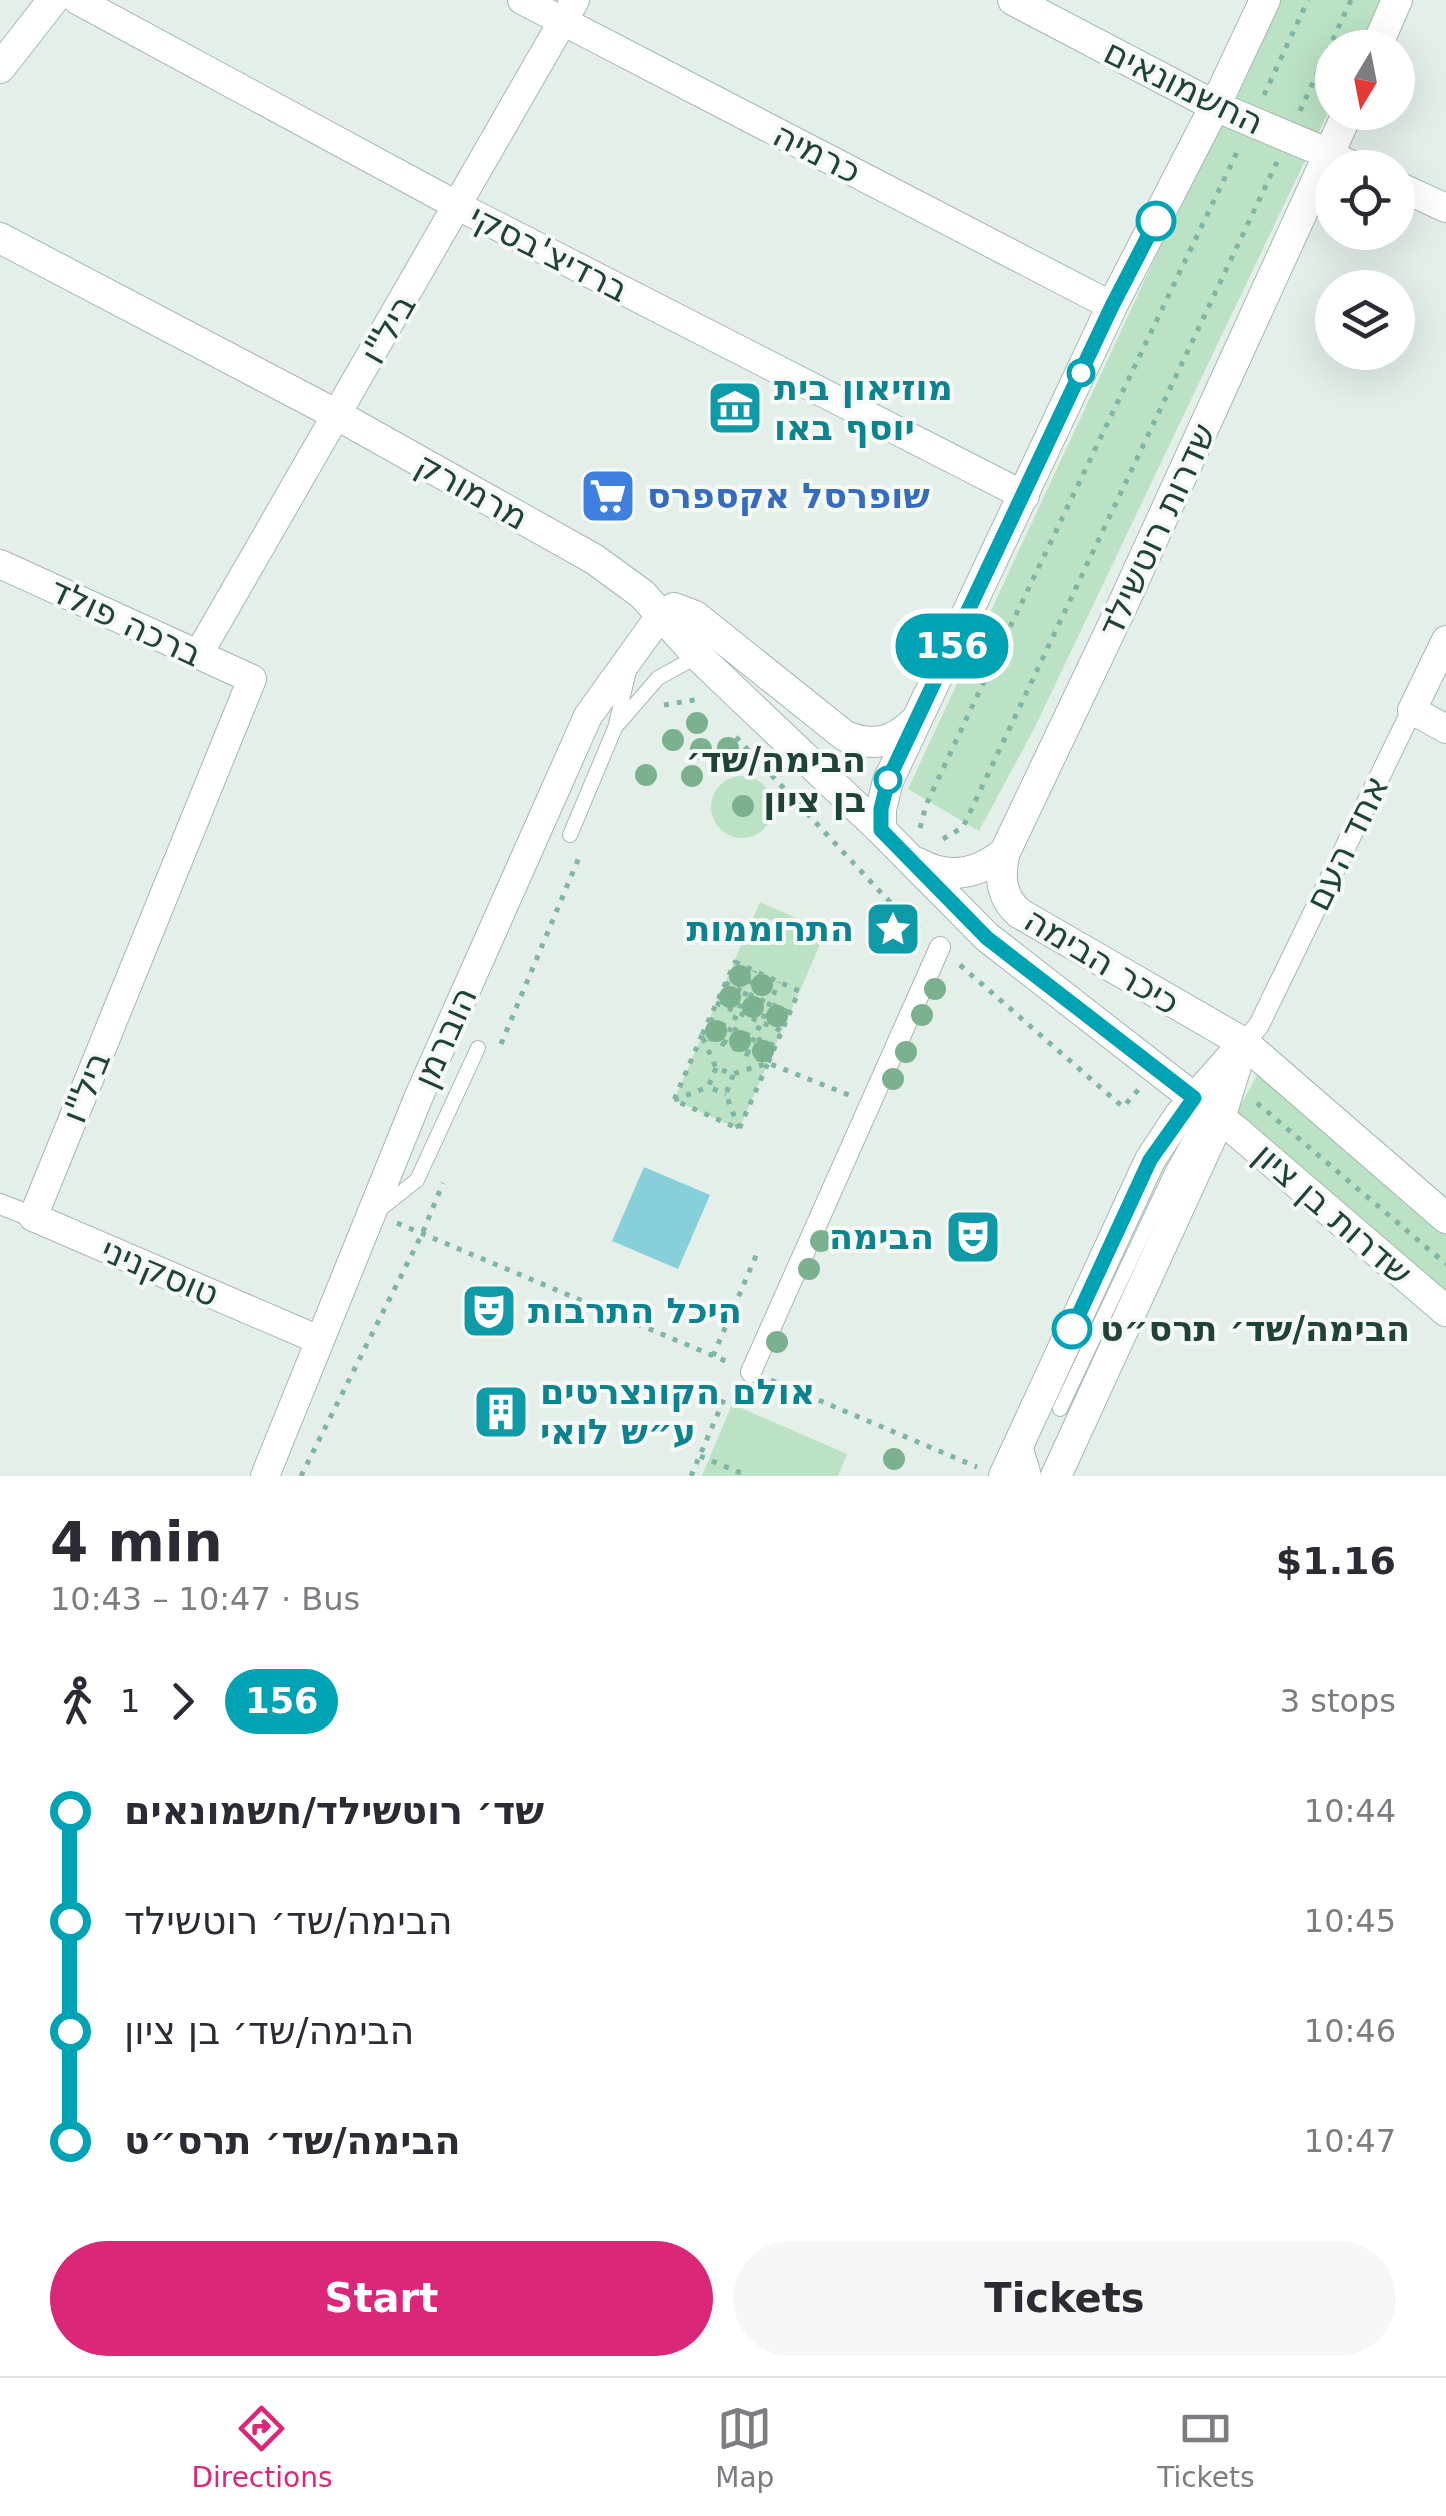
<!DOCTYPE html>
<meta charset="utf-8">
<style>
:root{--surface:#fff;--page:#f7f7f7;--text:#2b2b33;--muted:#7c7c81;--line:#e1e1e2;--accent:#db2777}
body{margin:0;font-family:"DejaVu Sans",Heebo,sans-serif;background:var(--page);color:var(--text);height:100vh;display:flex;flex-direction:column;font-size:38px;white-space:nowrap}
*{box-sizing:border-box;margin:0}
p{font-size:32px;color:var(--muted)}
.icon{flex:none;width:55px;height:55px;fill:none;stroke:currentColor;stroke-width:2;stroke-linecap:round;stroke-linejoin:round}
.map{position:relative;height:1476px;overflow:hidden}
.side{display:flex;flex-direction:column;background:var(--surface);flex:1}
.side>*{flex:none}
.badge{padding:0 20px;border-radius:32px;font-size:35px;line-height:65px}
.needle{width:65px;rotate:190deg}
.fabs{position:absolute;left:1315px;top:30px;display:grid;gap:20px}
.fabs a{display:grid;place-items:center;width:100px;height:100px;border-radius:50%;background:var(--surface);box-shadow:0 10px 40px #0002;font-size:50px}
.map>.badge{position:absolute;translate:-50% -50%;box-shadow:0 0 0 5px #fff}
.legs{display:flex;align-items:center;gap:15px;height:110px;padding:0 50px;font-size:32px}
.legs p{margin-inline-start:auto}
.summary{display:flex;align-items:center;justify-content:space-between;height:170px;padding:0 50px}
h1{font-size:55px;font-weight:700;line-height:75px}
.primary-button{display:flex;gap:20px;margin-top:auto;padding:20px 50px}
.primary-button a{flex:1;height:115px;border-radius:60px;background:var(--accent);color:#fff;font-size:40px;font-weight:700;line-height:115px;text-align:center}
.primary-button a+a{background:var(--page);color:var(--text)}
ul{padding:0 50px;list-style:none}
li{display:flex;align-items:center;gap:35px;height:110px;font-size:38px}
li i{display:grid;place-items:center;width:15px;height:100%;margin:0 12px;background:currentColor}
li i::after{content:'';width:25px;height:25px;margin:-12px;border:8px solid;border-radius:50%;background:var(--surface)}
li p{margin-inline-start:auto}
li:first-child i{background:linear-gradient(#0000 50%,currentColor 0)}
li:last-child i{background:linear-gradient(currentColor 50%,#0000 0)}
.tabs{display:flex;justify-content:space-around;align-items:center;height:140px;border-top:2px solid var(--line);background:var(--surface);font-size:28px;color:var(--muted)}
.tabs a{display:grid;justify-items:center;gap:5px}
.tabs .selected{color:var(--accent)}
.map>svg:first-child{display:block}
</style>
<div class="map">
<svg width="1446" height="1476" viewBox="0 0 1446 1476">
<rect width="100%" height="100%" fill="#e4efe9"/>
<g fill="#bbe2c4">
<polygon points="1275,0 1381,0 1359,47 1332,48 1332,104 1034,729 979,831 908,789"/>
<circle cx="742" cy="807" r="31"/>
<polygon points="760,902 826,931 739,1129 674,1100"/>
<polygon points="1260,1070 1446,1229 1446,1295 1234,1117"/>
<polygon points="732,1404 847,1454 838,1476 702,1476"/>
</g>
<polygon fill="#87cfd9" points="644,1167 710,1195 678,1269 612,1241"/>
<g fill="none" stroke-linecap="round" stroke-linejoin="round">
<g stroke="#a6b8b0" stroke-width="16">
<g id="service">
<polyline points="619,723 658,678 698,656"/>
<polyline points="570,835 615,728 629,671"/>
<polyline points="379,1210 417,1180 478,1048"/>
<polyline points="1060,1409 1172,1172 1207,1109"/>
</g>
</g>
<g stroke="#a6b8b0" stroke-width="22">
<g id="pedestrian">
<polyline points="1244,1043 1259,1025 1412,710"/>
<polyline points="0,1204 33,1217"/>
<polyline points="751,1372 940,947"/>
</g>
</g>
<g stroke="#a6b8b0" stroke-width="30">
<g id="minor">
<polyline points="77,0 458,206 1025,496"/>
<polyline points="522,0 1112,306"/>
<polyline points="1329,154 1358,168"/>
<polyline points="1398,186 1446,208"/>
<polyline points="0,564 252,679 33,1217 319,1340"/>
<polyline points="1446,640 1412,710 1446,729"/>
<polyline points="198,655 575,0"/>
<polyline points="1018,1446 1027,1476"/>
<polyline points="265,1476 419,1096 588,716 660,616"/>
</g>
</g>
<g stroke="#a6b8b0" stroke-width="32">
<g id="tertiary">
<polyline points="1013,0 1215,106 1329,154"/>
<polyline points="1376,48 1397,0"/>
<polyline points="0,68 53,0"/>
<polyline points="0,238 339,416 594,559 642,594 698,656 881,830 987,937 1235,1130 1446,1311"/>
<path d="M660,616L674,608L695,616L845,736C873,747 892,743 914,722"/>
<polyline points="881,830 881,809 888,781 1112,306 1215,106 1265,0"/>
<path d="M1005,852C999,875 1000,896 1019,913L1244,1043L1446,1218"/>
<path d="M918,863C948,880 979,874 1005,852L1124,602L1348,112"/>
<polyline points="1004,1476 1150,1160 1179,1116 1244,1043"/>
<polyline points="1056,1476 1220,1118 1241,1050"/>
</g>
</g>
<g stroke="#81b5a3" stroke-width="5" stroke-dasharray="5 8" stroke-linecap="butt">
<polyline points="1264,95 1308,0"/>
<polyline points="1300,111 1351,0"/>
<polyline points="664,705 700,699"/>
<polyline points="736,737 886,898 922,931"/>
<polyline points="920,828 926,805 970,711 1240,146"/>
<polyline points="943,839 963,827 1277,162"/>
<polygon points="735,962 799,991 768,1063 702,1035"/>
<polyline points="960,965 1123,1107 1139,1089"/>
<polyline points="725,983 790,1013"/>
<polyline points="716,1003 782,1031"/>
<polyline points="709,1019 775,1046"/>
<polyline points="702,1035 674,1100 739,1129 768,1063"/>
<polyline points="703,1038 716,1068 733,1074 768,1063 849,1095"/>
<polyline points="501,1044 580,855"/>
<polyline points="724,1044 755,971"/>
<polyline points="747,1054 779,982"/>
<polyline points="716,1068 708,1087 726,1094"/>
<polyline points="733,1075 726,1094 739,1129"/>
<polyline points="674,1100 708,1087"/>
<polyline points="1257,1103 1446,1264"/>
<polyline points="397,1223 728,1362"/>
<polyline points="713,1356 758,1251"/>
<polyline points="771,1380 977,1467"/>
<polyline points="700,1456 748,1476"/>
<polyline points="301,1476 422,1234 443,1183"/>
<polyline points="691,1476 725,1397"/>
</g>
<use href="#service" stroke="#fff" stroke-width="14"/>
<use href="#pedestrian" stroke="#fff" stroke-width="20"/>
<use href="#minor" stroke="#fff" stroke-width="28"/>
<use href="#tertiary" stroke="#fff" stroke-width="30"/>
</g>
<g fill="#7cb18f">
<circle cx="697" cy="723" r="11"/>
<circle cx="673" cy="740" r="11"/>
<circle cx="728" cy="748" r="11"/>
<circle cx="701" cy="749" r="11"/>
<circle cx="646" cy="775" r="11"/>
<circle cx="692" cy="776" r="11"/>
<circle cx="743" cy="806" r="11"/>
<circle cx="740" cy="976" r="11"/>
<circle cx="762" cy="985" r="11"/>
<circle cx="935" cy="989" r="11"/>
<circle cx="730" cy="997" r="11"/>
<circle cx="753" cy="1007" r="11"/>
<circle cx="922" cy="1015" r="11"/>
<circle cx="777" cy="1016" r="11"/>
<circle cx="716" cy="1031" r="11"/>
<circle cx="740" cy="1041" r="11"/>
<circle cx="763" cy="1051" r="11"/>
<circle cx="906" cy="1052" r="11"/>
<circle cx="893" cy="1079" r="11"/>
<circle cx="821" cy="1241" r="11"/>
<circle cx="809" cy="1269" r="11"/>
<circle cx="777" cy="1342" r="11"/>
<circle cx="894" cy="1459" r="11"/>
</g>
<g fill="none" stroke-linecap="round" stroke-linejoin="round">
<g stroke="#fff" stroke-width="22">
<polyline id="line-1" points="1072,1329 1150,1160 1194,1098 987,938 881,830 881,809 888,780 1112,306 1156,221"/>
</g>
<use href="#line-1" stroke="#00a3b4" stroke-width="15"/>
</g>
<defs>
<g id="museum-square" transform="scale(2.875)"><rect x="-9" y="-9" width="18" height="18" rx="4" fill="#0f9aa8" stroke="#f5faf7"/><path d="M0-6L6-3V-2H-6V-3ZM-5-1h2V3h-2ZM-1-1h2V3h-2ZM3-1h2V3H3ZM-6 4H6V6H-6Z" fill="#fff"/></g>
<g id="supermarket-square" transform="scale(2.875)"><rect x="-9" y="-9" width="18" height="18" rx="4" fill="#3f7fe0" stroke="#f5faf7"/><path d="M-6-5.5h2.5l.6 2H6L4.5 2H-2.5L-4.4-4H-6ZM-1.5 3.2a1.3 1.3 0 1 0 .1 0ZM3 3.2a1.3 1.3 0 1 0 .1 0Z" fill="#fff"/></g>
<g id="sight-square" transform="scale(2.875)"><rect x="-9" y="-9" width="18" height="18" rx="4" fill="#0f9aa8" stroke="#f5faf7"/><path d="M0-6L1.8-2.2L6-1.7L2.9 1.2L3.7 5.4L0 3.3L-3.7 5.4L-2.9 1.2L-6-1.7L-1.8-2.2Z" fill="#fff"/></g>
<g id="theatre-square" transform="scale(2.875)"><rect x="-9" y="-9" width="18" height="18" rx="4" fill="#0f9aa8" stroke="#f5faf7"/><path d="M-5-5.5Q0-4 5-5.5V0Q5 5 0 6Q-5 5-5 0ZM-3.3-2.5H-1v1.5H-3.3ZM1-2.5H3.3v1.5H1ZM-2.8 1Q0 5.5 2.8 1Z" fill="#fff"/></g>
<g id="building-square" transform="scale(2.875)"><rect x="-9" y="-9" width="18" height="18" rx="4" fill="#0f9aa8" stroke="#f5faf7"/><path d="M-4-6H4V6H1V3H-1V6H-4ZM-2.5-4.3h1.7v1.8h-1.7ZM.8-4.3h1.7v1.8H.8ZM-2.5-1h1.7V.8h-1.7ZM.8-1h1.7V.8H.8Z" fill="#fff"/></g>
</defs>
<g fill-rule="evenodd">
<use href="#museum-square" x="735" y="408"/>
<use href="#supermarket-square" x="608" y="496"/>
<use href="#sight-square" x="893" y="929"/>
<use href="#theatre-square" x="973" y="1237"/>
<use href="#theatre-square" x="489" y="1311"/>
<use href="#building-square" x="501" y="1412"/>
</g>
<g fill="#fff" stroke="#00a3b4" stroke-width="5">
<circle cx="1156" cy="221" r="18"/>
<circle cx="1081" cy="373" r="12"/>
<circle cx="888" cy="780" r="12"/>
<circle cx="1072" cy="1329" r="18"/>
</g>
<g text-anchor="middle" dominant-baseline="central" stroke-width="8" stroke-linejoin="round" paint-order="stroke">
<g font-size="35" fill="#214238" stroke="#f5faf7">
<text transform="translate(1184 87) rotate(26)">החשמונאים</text>
<text transform="translate(817 153) rotate(27)">כרמיה</text>
<text transform="translate(549 253) rotate(27)">ברדיצ'בסקי</text>
<text transform="translate(388 329) rotate(-60)">ביל"ו</text>
<text transform="translate(472 491) rotate(29)">מרמורק</text>
<text transform="translate(1157 530) rotate(-65)">שדרות רוטשילד</text>
<text transform="translate(126 622) rotate(25)">ברכה פולד</text>
<text transform="translate(1347 843) rotate(-64)">אחד העם</text>
<text transform="translate(1102 961) rotate(31)">כיכר הבימה</text>
<text transform="translate(445 1037) rotate(-66)">הוברמן</text>
<text transform="translate(86 1087) rotate(-68)">ביל"ו</text>
<text transform="translate(1333 1214) rotate(41)">שדרות בן ציון</text>
<text transform="translate(160 1272) rotate(23)">טוסקניני</text>
</g>
<g font-size="35" font-weight="bold" fill="#0d838f" stroke="#f5faf7" text-anchor="start">
<text x="774" y="388">מוזיאון בית<tspan x="774" dy="40">יוסף באו</tspan></text>
<text x="854" y="929" text-anchor="end">התרוממות</text>
<text x="934" y="1237" text-anchor="end">הבימה</text>
<text x="528" y="1311">היכל התרבות</text>
<text x="540" y="1392">אולם הקונצרטים<tspan x="540" dy="40">ע״ש לואי</tspan></text>
</g>
<g font-size="35" font-weight="bold" fill="#366cbe" stroke="#f5faf7" text-anchor="start">
<text x="647" y="496">שופרסל אקספרס</text>
</g>
<g font-size="35" font-weight="bold" fill="#214238" stroke="#f5faf7" text-anchor="end">
<text x="866" y="760">הבימה/שד׳<tspan x="866" dy="40">בן ציון</tspan></text>
<text x="1100" y="1329" text-anchor="start">הבימה/שד׳ תרס״ט</text>
</g>
</g>
</svg>
<div class="fabs">
<a><svg class="needle" viewBox="-14 -14 28 28"><path d="M0-13l5 13h-10z" fill="#e53935"/><path d="M0 13l5-13h-10z" fill="#7c7c81"/></svg></a>
<a><svg class="icon" aria-label="locate" viewBox="0 0 24 24"><circle cx="12" cy="12" r="6"/><path d="M12 2v4M12 18v4M2 12h4M18 12h4"/></svg></a>
<a><svg class="icon" aria-label="layers" viewBox="0 0 24 24"><path d="M12 4l9 5-9 5-9-5zM3 14l9 5 9-5"/></svg></a>
</div>
<b class="badge" style="left:952px;top:646px;background:#00a3b4;color:#fff">156</b>
</div>
<section class="side">
<div class="summary"><div><h1>4 min</h1><p>10:43 – 10:47 · Bus</p></div><b>$1.16</b></div>
<div class="legs"><svg class="icon" aria-label="walk" viewBox="0 0 24 24"><circle cx="13" cy="4" r="2"/><path d="M13 8l-2 6 4 7M11 14l-3 7M7 12l3-4h3l4 4"/></svg>1<svg class="icon" aria-label="forward" viewBox="0 0 24 24"><path d="M9 5l7 7-7 7"/></svg><b class="badge" style="background:#00a3b4;color:#fff">156</b><p>3 stops</p></div>
<ul>
<li><i style="color:#00a3b4"></i><b>שד׳ רוטשילד/חשמונאים</b><p>10:44</p></li>
<li><i style="color:#00a3b4"></i><span>הבימה/שד׳ רוטשילד</span><p>10:45</p></li>
<li><i style="color:#00a3b4"></i><span>הבימה/שד׳ בן ציון</span><p>10:46</p></li>
<li><i style="color:#00a3b4"></i><b>הבימה/שד׳ תרס״ט</b><p>10:47</p></li>
</ul>
<div class="primary-button"><a>Start</a><a>Tickets</a></div>
</section>
<nav class="tabs">
<a class="selected"><svg class="icon" aria-label="directions" viewBox="0 0 24 24"><path d="M12 3l9 9-9 9-9-9zM9 14v-3h6M13 9l2 2-2 2"/></svg>Directions</a>
<a><svg class="icon" aria-label="map" viewBox="0 0 24 24"><path d="M3 6l6-2 6 2 6-2v14l-6 2-6-2-6 2zM9 4v14M15 6v14"/></svg>Map</a>
<a><svg class="icon" aria-label="tickets" viewBox="0 0 24 24"><path d="M3 7h18v10H3zM15 7v10"/></svg>Tickets</a>
</nav>
